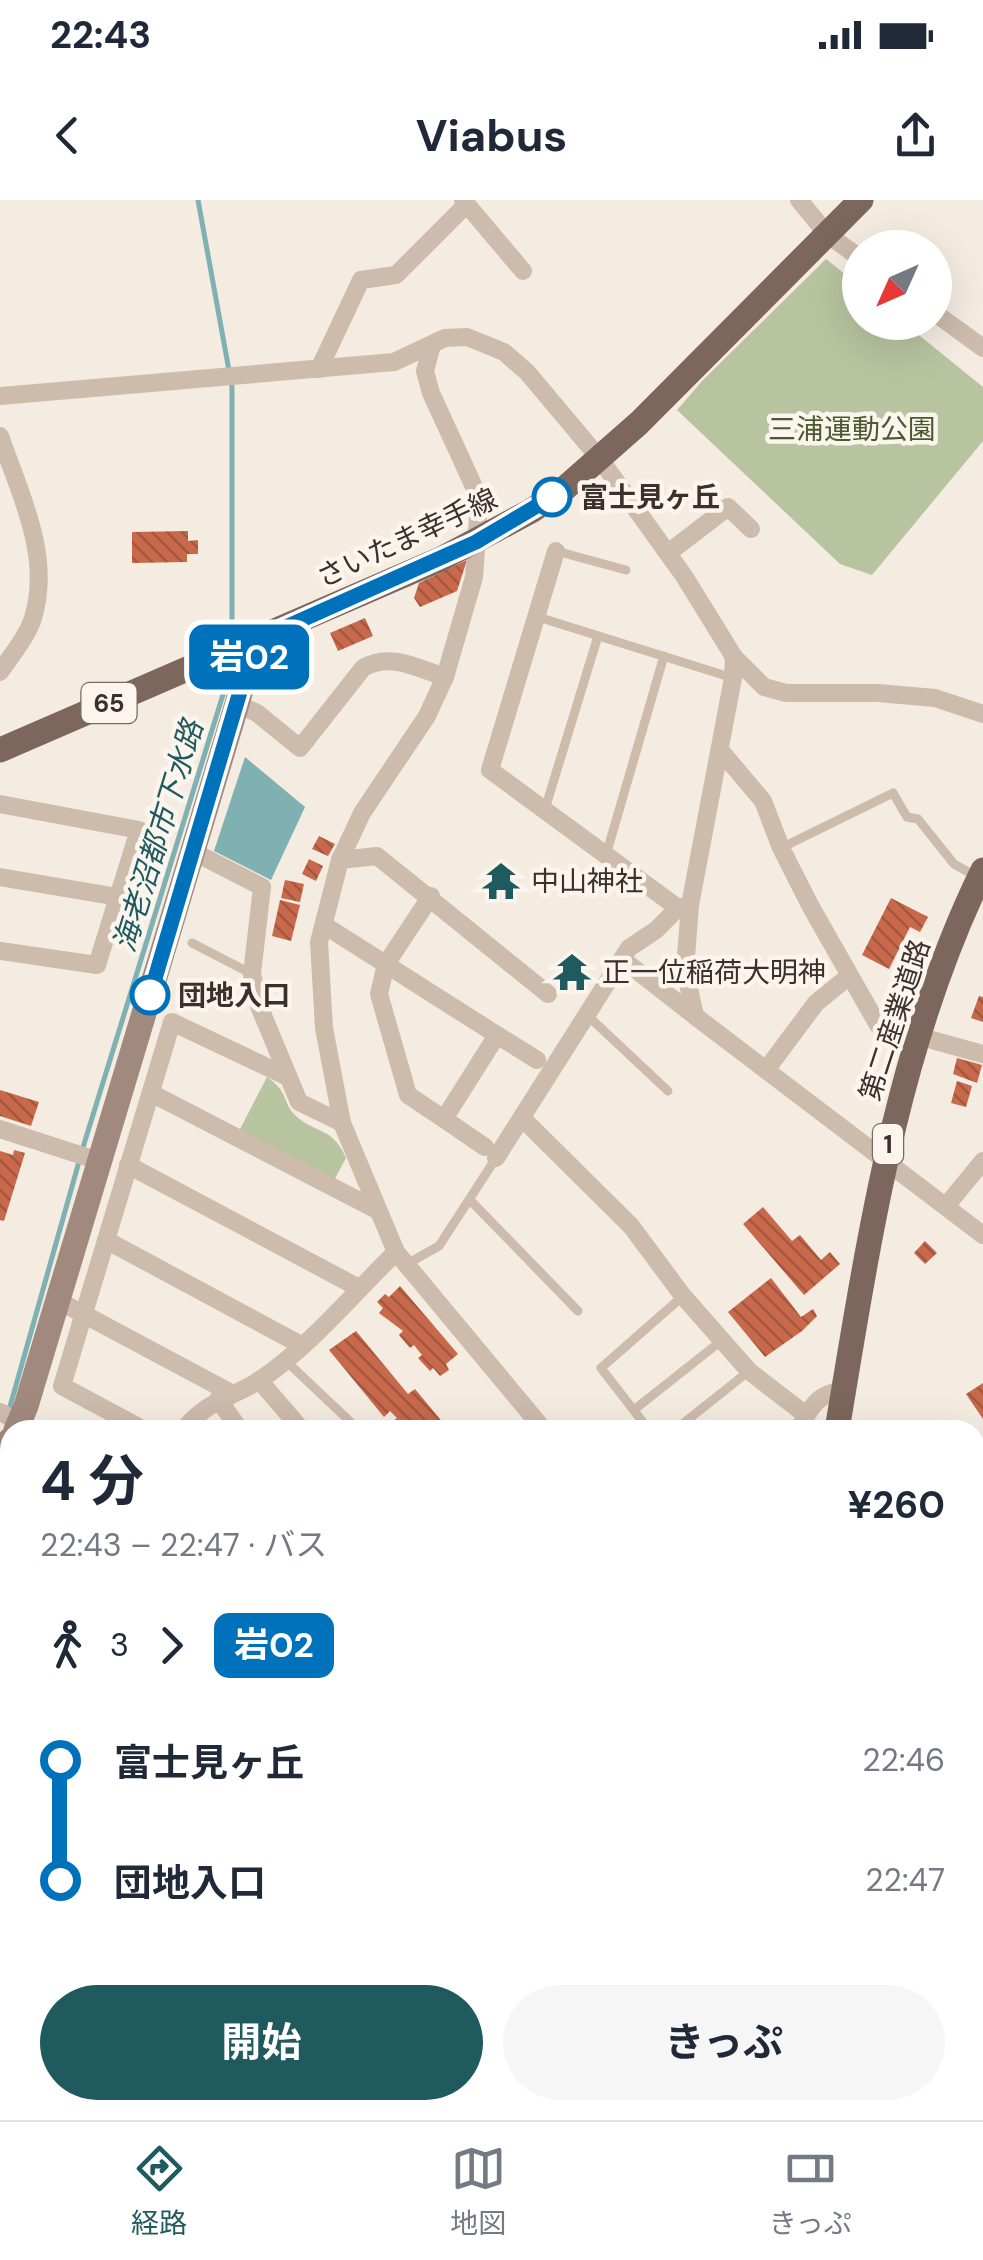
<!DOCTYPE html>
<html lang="ja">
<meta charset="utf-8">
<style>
:root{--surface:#fff;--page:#f6f6f7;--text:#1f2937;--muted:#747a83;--line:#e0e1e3;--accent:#1f5a5e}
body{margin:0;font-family:"DM Sans","Noto Sans JP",sans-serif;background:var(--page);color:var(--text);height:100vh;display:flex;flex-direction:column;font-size:38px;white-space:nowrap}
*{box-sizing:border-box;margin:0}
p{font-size:32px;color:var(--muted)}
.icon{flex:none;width:55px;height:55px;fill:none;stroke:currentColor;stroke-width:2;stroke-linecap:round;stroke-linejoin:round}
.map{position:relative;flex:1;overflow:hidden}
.drawer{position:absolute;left:0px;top:1220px;width:985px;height:700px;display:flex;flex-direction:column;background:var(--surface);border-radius:30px 30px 0 0;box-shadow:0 10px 40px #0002}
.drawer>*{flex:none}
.badge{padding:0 20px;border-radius:15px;font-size:35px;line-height:65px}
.needle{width:65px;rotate:225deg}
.controls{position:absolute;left:842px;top:30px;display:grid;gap:20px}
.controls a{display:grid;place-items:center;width:110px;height:110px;border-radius:50%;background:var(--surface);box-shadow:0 10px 40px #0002;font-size:50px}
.map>.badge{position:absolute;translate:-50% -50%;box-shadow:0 0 0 5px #fff}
.legs{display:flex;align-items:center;gap:15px;height:110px;padding:0 40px;font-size:32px}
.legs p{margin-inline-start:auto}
.headline{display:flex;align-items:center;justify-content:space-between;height:170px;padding:0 40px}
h1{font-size:55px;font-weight:700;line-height:75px}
.action{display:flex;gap:20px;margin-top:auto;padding:20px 40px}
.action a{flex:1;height:115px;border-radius:60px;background:var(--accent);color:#fff;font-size:40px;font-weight:700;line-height:115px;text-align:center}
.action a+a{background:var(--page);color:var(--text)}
ul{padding:0 40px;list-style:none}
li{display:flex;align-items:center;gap:35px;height:120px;font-size:38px}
li i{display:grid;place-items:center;width:15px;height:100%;margin:0 12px;background:currentColor}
li i::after{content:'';width:25px;height:25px;margin:-12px;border:8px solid;border-radius:50%;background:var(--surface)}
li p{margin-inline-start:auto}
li:first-child i{background:linear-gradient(#0000 50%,currentColor 0)}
li:last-child i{background:linear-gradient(currentColor 50%,#0000 0)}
.status{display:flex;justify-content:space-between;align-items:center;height:70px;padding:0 50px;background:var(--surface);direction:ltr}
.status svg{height:28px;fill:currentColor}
header{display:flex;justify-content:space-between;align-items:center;height:130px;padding:0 40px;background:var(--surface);font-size:45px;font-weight:700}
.tab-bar{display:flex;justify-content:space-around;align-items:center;height:140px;border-top:2px solid var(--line);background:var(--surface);font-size:28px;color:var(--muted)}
.tab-bar a{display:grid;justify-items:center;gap:5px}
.tab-bar .on{color:var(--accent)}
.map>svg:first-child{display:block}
</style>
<div class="status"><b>22:43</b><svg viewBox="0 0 49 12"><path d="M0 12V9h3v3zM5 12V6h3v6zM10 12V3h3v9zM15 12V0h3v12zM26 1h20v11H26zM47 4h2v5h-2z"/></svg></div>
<header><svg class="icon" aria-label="back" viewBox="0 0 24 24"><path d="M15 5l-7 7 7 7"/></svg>Viabus<svg class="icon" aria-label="share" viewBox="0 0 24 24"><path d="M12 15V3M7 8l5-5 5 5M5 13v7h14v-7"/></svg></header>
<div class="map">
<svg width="983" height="1920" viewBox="0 0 983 1920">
<defs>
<pattern id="building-back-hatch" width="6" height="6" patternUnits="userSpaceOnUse" patternTransform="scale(2.5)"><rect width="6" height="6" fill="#c8694b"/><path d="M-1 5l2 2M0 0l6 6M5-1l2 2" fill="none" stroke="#a4573f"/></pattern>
</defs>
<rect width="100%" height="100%" fill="#f4ebe1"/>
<g fill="#b8c4a0">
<polygon points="826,59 860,86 860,122 904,123 983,187 983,241 872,375 840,364 677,210 703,180"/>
<path d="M267,877C290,893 282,903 296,916C316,934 333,927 346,958L332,984L238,933Z"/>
</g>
<polygon fill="#7fb0b2" points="245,557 305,607 271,680 214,651"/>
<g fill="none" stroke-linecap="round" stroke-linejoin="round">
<g stroke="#7fb0b2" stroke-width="5">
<polyline points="198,0 232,187 232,439"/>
<polyline points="9,1210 84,944 230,472 231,460"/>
</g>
</g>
<g fill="url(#building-back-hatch)">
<polygon points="188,331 188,341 198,340 198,354 187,354 187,362 132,363 132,332"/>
<polygon points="467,360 457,391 420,407 414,398 419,383"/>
<polygon points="365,418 373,436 338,451 330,433"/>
<polygon points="319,636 335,644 328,656 312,649"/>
<polygon points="309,659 323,666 316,681 302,674"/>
<polygon points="285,680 304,684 300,702 281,698"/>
<polygon points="891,698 928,717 920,732 910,727 889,769 862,755"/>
<polygon points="280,700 300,705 291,741 272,736"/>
<polygon points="979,796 983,797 983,822 971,818"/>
<polygon points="957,858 982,865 977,883 953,874"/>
<polygon points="957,881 972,886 966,907 951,903"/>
<polygon points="0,890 39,902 31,926 0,916"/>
<polygon points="14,950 25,953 4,1021 0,1020 0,951 13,955"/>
<polygon points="763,1007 792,1041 800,1035 821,1060 830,1052 840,1064 804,1095 743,1024"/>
<polygon points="925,1041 937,1053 925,1064 914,1053"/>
<polygon points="771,1078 801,1117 813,1109 817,1116 802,1131 765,1157 728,1112"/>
<polygon points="400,1086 458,1154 446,1164 449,1170 440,1176 433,1168 430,1171 418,1158 422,1155 414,1145 410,1148 399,1135 403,1131 379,1113 383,1108 377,1102 385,1094 389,1097"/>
<polygon points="356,1131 408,1194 415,1189 449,1230 399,1230 392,1222 397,1218 390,1211 384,1217 329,1150"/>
<polygon points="983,1183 983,1219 966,1194"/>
<polygon points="2,1275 10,1282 10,1298 0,1309"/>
<polygon points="0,1761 10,1764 10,1785 0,1782"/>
<polygon points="0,1849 10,1852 10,1872 0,1869"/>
<polygon points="154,1910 192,1910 194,1920 156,1920"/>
<polygon points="765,1910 791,1915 790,1920 763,1920"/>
</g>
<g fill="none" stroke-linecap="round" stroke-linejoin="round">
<g stroke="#cdbbac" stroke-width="9">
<polyline points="556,351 626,370"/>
<polyline points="538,417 733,478"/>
<polyline points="545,609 598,436"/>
<polyline points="781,648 893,593 907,617 918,619 954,664 977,677"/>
<polyline points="606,655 664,456"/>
<polyline points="192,743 252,774"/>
<polyline points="587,815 668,891"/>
<polyline points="470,1000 578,1111"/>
<polyline points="407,1064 439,1046 496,958"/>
<polyline points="286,1161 359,1230"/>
<polyline points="635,1209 721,1141"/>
<polyline points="649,1230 601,1168 683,1096"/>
<polyline points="675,1230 749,1171"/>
<polyline points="975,1325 983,1336"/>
<polyline points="975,1449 983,1431"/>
<polyline points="0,1622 10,1622"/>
<polyline points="0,1711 10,1710"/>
<polyline points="0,1797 10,1800"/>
<polyline points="975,1816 983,1813"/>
<polyline points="0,1884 10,1886"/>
<polyline points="303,1911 305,1920"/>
</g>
<g stroke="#cdbbac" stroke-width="18">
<polyline points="463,0 523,71"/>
<polyline points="799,0 827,34 860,58"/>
<polyline points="935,113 983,148"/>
<polyline points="432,145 425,171 431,193 475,289 478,320 474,377 445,477 427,516 362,613 340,660 319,742 324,828 342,923 396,1052 544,1230"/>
<polyline points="319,169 361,80 396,75 467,4"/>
<polyline points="0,196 394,162 445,138 467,137 504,152 527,172 600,259 684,376 734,457 764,487 786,493 878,493 935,498 983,514"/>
<path d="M0,236C20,294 52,356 33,418C27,437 11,456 0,472"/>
<polyline points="556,351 490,570 678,708 690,705"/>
<polyline points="668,353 728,307 751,329"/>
<polyline points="734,457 733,478 690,705 685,770 695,816 983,1035"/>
<path d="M237,504L257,513L300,548L363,468C390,452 417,468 445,477"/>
<polyline points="720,550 763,601 781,648 811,707 878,825 917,803 929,803"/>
<polyline points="0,604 139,630 97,765 0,751"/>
<polyline points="192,651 262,687 252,774 259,806 299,902 342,923"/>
<polyline points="340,660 377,656 548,794"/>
<polyline points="0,677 118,697"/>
<polyline points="431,696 386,764 379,794 408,895 444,919"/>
<polyline points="324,725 497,835"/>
<polyline points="622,759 695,816"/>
<polyline points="932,840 983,854"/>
<polyline points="766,870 816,803 848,777"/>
<polyline points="151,893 375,1009"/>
<polyline points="522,918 631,1026 683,1096 749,1171 806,1215"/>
<polyline points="0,929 99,961"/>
<polyline points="485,947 444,919 497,835 537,860"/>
<polyline points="496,958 629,748 656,730 678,708"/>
<polyline points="128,965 359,1088"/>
<polyline points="946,1006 983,961"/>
<polyline points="106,1040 301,1145"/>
<polyline points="57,1100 231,1193"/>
<polyline points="259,1180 302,1230"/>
<polyline points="218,1199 240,1230"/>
<polyline points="0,1212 34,1230"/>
<polyline points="144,1230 62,1186 172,822 288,877"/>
<path d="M183,1230C210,1198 230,1199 260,1180C309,1147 354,1093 396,1052"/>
<path d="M798,1230C810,1208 818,1192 844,1191"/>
<polyline points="0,1445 10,1435"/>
<polyline points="975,1732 983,1728"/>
<polyline points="447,1910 449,1920"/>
<polyline points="876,1910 882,1920"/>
<polyline points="481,1920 513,1910"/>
</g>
<g stroke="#a18a7d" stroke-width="25">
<polyline points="16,1230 26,1206 237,504 248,465 248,444"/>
<polyline points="0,1252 10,1240"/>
<polyline points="0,1455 10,1525"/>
<polyline points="88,1910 88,1920"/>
</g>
<g stroke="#7d675c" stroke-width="25">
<polyline points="0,550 441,359 531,311 564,289 639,223 861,0"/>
<path d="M837,1230C869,1039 897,845 983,670"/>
<polyline points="738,1920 740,1910"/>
</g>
</g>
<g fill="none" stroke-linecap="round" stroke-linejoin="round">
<g stroke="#fff" stroke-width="22">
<polyline id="line-1" points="150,795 242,485 248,465 248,444 476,342 552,297"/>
</g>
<use href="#line-1" stroke="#0072bc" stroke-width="15"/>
</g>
<defs>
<g id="temple-bare" transform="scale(3)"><path d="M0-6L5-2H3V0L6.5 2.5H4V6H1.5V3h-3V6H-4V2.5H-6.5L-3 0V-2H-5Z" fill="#1f5a5e" stroke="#fbf5ee" stroke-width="2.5" paint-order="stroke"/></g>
</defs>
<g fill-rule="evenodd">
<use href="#temple-bare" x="501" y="681"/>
<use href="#temple-bare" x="572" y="772"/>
</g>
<g fill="#fff" stroke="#0072bc" stroke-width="5">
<circle cx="552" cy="297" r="18"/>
<circle cx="150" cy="795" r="18"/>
</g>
<g text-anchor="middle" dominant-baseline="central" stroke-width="9" stroke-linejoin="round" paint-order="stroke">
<g fill="#fbf5ee" stroke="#756b66" stroke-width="2.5">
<rect x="81.5" y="483" width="55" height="40" rx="8"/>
<rect x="873" y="924" width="30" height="40" rx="8"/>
</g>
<g font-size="25" font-weight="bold" fill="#3b302b">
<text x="109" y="503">65</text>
<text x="888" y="944">1</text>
</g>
<g font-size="28" fill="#4a5a2e" stroke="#fbf5ee">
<text x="852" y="229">三浦運動公園</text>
</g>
<g font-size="28" font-weight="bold" fill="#3b302b" stroke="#fbf5ee" text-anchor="start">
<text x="580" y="297">富士見ヶ丘</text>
<text x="178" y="795">団地入口</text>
</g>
<g font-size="28" fill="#3b302b" stroke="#fbf5ee">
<text transform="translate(407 338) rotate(-25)">さいたま幸手線</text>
<text transform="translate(895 820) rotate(-72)">第二産業道路</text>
</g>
<g font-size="28" fill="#3b302b" stroke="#fbf5ee" text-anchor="start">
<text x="531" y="681">中山神社</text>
<text x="602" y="772">正一位稲荷大明神</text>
</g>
<g font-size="30" font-style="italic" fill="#1f5a5e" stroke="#fbf5ee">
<text transform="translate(158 636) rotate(-73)">海老沼都市下水路</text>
</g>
</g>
</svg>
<div class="controls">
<a><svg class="needle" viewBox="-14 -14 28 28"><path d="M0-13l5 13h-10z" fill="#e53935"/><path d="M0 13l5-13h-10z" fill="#747a83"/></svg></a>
</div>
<b class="badge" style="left:249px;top:457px;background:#0072bc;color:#fff">岩02</b>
<section class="drawer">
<div class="headline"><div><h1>4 分</h1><p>22:43 – 22:47 · バス</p></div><b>¥260</b></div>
<div class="legs"><svg class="icon" aria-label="walk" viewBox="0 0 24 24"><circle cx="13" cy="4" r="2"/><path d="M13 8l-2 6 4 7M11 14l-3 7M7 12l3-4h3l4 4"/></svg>3<svg class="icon" aria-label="forward" viewBox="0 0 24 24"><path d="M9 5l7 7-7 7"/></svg><b class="badge" style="background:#0072bc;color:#fff">岩02</b></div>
<ul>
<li><i style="color:#0072bc"></i><b>富士見ヶ丘</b><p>22:46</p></li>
<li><i style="color:#0072bc"></i><b>団地入口</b><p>22:47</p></li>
</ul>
<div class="action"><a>開始</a><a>きっぷ</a></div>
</section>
</div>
<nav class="tab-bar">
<a class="on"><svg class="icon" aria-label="directions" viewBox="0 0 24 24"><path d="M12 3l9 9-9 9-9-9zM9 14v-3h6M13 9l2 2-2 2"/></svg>経路</a>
<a><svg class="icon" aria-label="map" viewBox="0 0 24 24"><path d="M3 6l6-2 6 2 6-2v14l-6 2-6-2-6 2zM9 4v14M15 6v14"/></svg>地図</a>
<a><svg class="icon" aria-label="tickets" viewBox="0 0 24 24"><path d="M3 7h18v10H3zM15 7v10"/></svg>きっぷ</a>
</nav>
